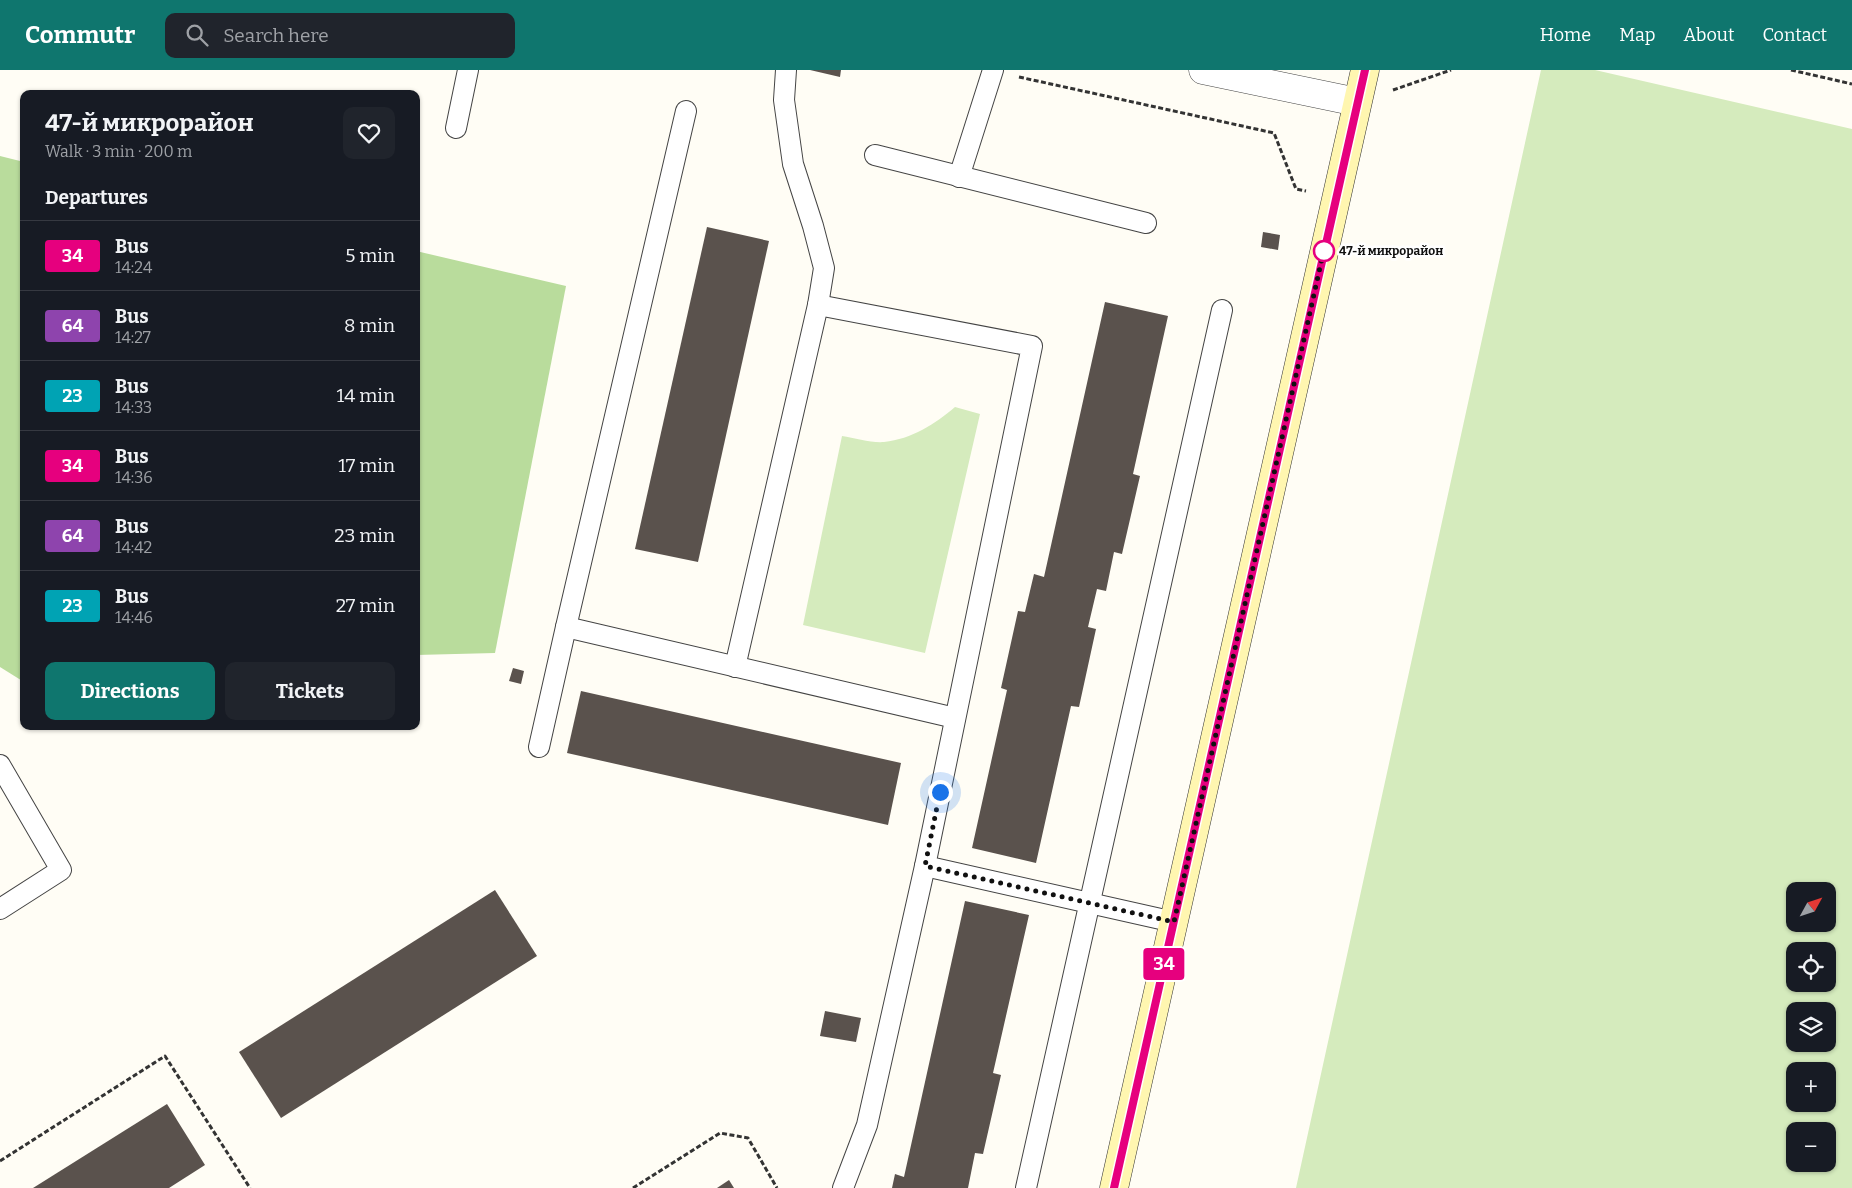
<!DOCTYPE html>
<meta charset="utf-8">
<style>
:root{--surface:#171b24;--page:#20242c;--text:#f1f3f6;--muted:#9ea1a6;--line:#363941;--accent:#0f766e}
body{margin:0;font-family:Bitter,serif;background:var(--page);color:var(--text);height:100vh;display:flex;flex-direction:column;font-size:19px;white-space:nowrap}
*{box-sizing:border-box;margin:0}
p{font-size:16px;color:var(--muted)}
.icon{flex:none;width:28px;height:28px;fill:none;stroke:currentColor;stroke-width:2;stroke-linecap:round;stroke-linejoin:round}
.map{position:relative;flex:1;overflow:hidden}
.sheet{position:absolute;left:20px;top:20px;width:400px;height:640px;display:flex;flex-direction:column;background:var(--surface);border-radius:10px;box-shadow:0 1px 4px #0004}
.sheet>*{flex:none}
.badge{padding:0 10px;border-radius:4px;font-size:18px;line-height:32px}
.needle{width:32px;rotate:50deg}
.controls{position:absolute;left:1786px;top:812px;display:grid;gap:10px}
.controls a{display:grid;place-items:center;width:50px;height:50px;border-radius:10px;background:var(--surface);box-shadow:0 1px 4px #0004;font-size:25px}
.you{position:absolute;width:25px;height:25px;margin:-12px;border:4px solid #fff;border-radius:50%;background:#1a73e8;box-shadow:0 0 0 8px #1a73e833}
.map>.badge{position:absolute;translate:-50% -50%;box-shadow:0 0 0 2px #fff}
h2{padding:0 25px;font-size:19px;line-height:45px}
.round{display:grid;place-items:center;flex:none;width:52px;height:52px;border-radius:10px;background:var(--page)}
.head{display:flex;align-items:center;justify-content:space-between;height:85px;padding:0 25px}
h1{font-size:24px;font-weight:700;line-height:38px}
.cta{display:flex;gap:10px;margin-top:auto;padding:10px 25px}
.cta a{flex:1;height:58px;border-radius:10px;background:var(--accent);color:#fff;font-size:20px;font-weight:700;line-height:58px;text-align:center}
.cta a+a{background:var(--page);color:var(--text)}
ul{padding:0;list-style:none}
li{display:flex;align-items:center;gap:15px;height:70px;padding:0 25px;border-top:1px solid var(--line)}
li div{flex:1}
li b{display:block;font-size:19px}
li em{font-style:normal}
li .badge{min-width:55px;font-weight:700;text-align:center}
header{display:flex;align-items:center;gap:30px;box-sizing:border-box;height:70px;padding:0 25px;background:var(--accent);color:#fff}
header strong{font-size:24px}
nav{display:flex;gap:28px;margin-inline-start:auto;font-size:18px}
.search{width:350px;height:45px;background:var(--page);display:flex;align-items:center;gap:12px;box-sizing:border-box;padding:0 18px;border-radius:10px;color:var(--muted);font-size:19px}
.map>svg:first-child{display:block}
</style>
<header>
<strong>Commutr</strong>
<div class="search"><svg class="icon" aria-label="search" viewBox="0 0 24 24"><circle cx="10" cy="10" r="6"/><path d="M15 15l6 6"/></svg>Search here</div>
<nav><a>Home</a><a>Map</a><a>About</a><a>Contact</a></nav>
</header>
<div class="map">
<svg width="1852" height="1118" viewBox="0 0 1852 1118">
<rect width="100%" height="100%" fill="#fffdf5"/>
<g fill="#d5ebbd" fill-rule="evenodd">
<path d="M1541,0H1595L1852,59V1118H1296ZM1795,821H1828V854H1795ZM1795,881H1828V914H1795ZM1795,941H1828V974H1795ZM1795,1001H1828V1034H1795ZM1795,1061H1828V1094H1795Z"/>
<path d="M955,337L980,344L925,583L803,555L842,366C855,368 871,373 884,372C912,369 935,354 955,337Z"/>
</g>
<g fill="#b9dc9c">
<polygon points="0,86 24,92 24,612 0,597"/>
<polygon points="416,181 566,216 495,583 416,585"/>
</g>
<g fill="#5a524d">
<polygon points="810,0 841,0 840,7"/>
<polygon points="707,157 769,171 698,492 635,479"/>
<polygon points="1263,162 1280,165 1278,180 1261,177"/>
<polygon points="1105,232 1168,246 1133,404 1140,406 1122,484 1114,482 1106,521 1097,519 1088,557 1096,559 1079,637 1071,636 1036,793 972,778 1007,620 1001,618 1018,541 1025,542 1034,504 1044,507"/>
<polygon points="513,598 524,601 521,614 509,611"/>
<polygon points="581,621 901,693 888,755 567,683"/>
<polygon points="495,820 537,886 281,1048 239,982"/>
<polygon points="965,831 1029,845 993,1003 1001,1005 983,1084 975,1083 968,1118 892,1118 895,1104 904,1107"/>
<polygon points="825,941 861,948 856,972 820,966"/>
<polygon points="167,1034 205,1095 169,1118 33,1118"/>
<polygon points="729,1110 734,1118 717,1118"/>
</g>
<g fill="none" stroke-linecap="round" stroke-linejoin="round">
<g stroke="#444" stroke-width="22">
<g id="lane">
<polyline points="456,58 468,0"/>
<polyline points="875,85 1146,153"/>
<polyline points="959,107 993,0"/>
<polyline points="818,235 1032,276 925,796 867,1055 843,1118"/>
<polyline points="566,557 955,648"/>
<polyline points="735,597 818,235 824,198 813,156 793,94 784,30 786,0"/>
<polyline points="539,677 566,557 686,41"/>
<polyline points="0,695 61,800 0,839"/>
<polyline points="925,796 1174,852"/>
<polyline points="1026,1118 1222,240"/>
</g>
</g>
<g stroke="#444" stroke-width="29">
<polyline id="street" points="1203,0 1357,32"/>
</g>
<g stroke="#333" stroke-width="29">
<polyline id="secondary" points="1114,1118 1365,0"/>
</g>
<g stroke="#333" stroke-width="3" stroke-dasharray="5 2.5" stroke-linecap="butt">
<polyline points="1791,0 1852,14"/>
<polyline points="1019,7 1274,63 1296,119 1306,121"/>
<polyline points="1393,20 1451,0"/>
<polyline points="0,1091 165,986 250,1118"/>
<polyline points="633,1118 720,1063 748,1068 777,1118"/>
</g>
<use href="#lane" stroke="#fff" stroke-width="20"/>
<use href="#street" stroke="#fff" stroke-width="28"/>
<use href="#secondary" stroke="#fff6b0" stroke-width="28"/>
</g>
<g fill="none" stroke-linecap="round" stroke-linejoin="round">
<g stroke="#fff" stroke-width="11">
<polyline id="line" points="1114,1118 1365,0"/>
</g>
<use href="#line" stroke="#e6007e" stroke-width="8"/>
<polyline stroke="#111" stroke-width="5" stroke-dasharray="0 9" points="940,722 925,796 1174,852 1325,175 1324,181"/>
</g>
<circle fill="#fff" stroke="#e6007e" stroke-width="2.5" cx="1324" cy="181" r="10"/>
<g text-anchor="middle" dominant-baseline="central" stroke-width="5" stroke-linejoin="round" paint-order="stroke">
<g font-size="12" font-weight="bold" fill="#111" stroke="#fff" text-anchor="start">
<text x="1339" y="181">47-й микрорайон</text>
</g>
</g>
</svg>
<div class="controls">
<a><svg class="needle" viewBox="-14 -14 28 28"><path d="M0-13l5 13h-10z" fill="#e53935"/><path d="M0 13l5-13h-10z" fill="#9ea1a6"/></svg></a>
<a><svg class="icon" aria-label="locate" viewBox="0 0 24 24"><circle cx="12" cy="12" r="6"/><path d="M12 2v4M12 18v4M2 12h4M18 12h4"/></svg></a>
<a><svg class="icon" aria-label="layers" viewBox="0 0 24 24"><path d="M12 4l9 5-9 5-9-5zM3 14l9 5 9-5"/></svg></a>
<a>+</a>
<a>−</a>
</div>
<div class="you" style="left:940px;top:722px"></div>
<b class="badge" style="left:1164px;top:894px;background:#e6007e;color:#fff">34</b>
<section class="sheet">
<div class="head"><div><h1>47-й микрорайон</h1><p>Walk · 3 min · 200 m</p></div><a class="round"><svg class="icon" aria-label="heart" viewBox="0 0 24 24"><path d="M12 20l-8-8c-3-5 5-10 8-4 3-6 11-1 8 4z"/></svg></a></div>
<h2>Departures</h2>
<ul>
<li><span class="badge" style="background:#e6007e;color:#fff">34</span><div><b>Bus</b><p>14:24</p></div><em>5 min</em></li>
<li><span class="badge" style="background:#8e44ad;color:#fff">64</span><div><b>Bus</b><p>14:27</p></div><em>8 min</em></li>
<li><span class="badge" style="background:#00a3b4;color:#fff">23</span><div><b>Bus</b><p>14:33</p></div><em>14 min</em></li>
<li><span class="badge" style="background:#e6007e;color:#fff">34</span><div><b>Bus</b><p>14:36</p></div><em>17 min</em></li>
<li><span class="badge" style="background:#8e44ad;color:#fff">64</span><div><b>Bus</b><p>14:42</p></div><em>23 min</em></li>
<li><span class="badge" style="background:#00a3b4;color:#fff">23</span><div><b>Bus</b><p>14:46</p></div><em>27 min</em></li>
</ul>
<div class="cta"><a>Directions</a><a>Tickets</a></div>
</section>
</div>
